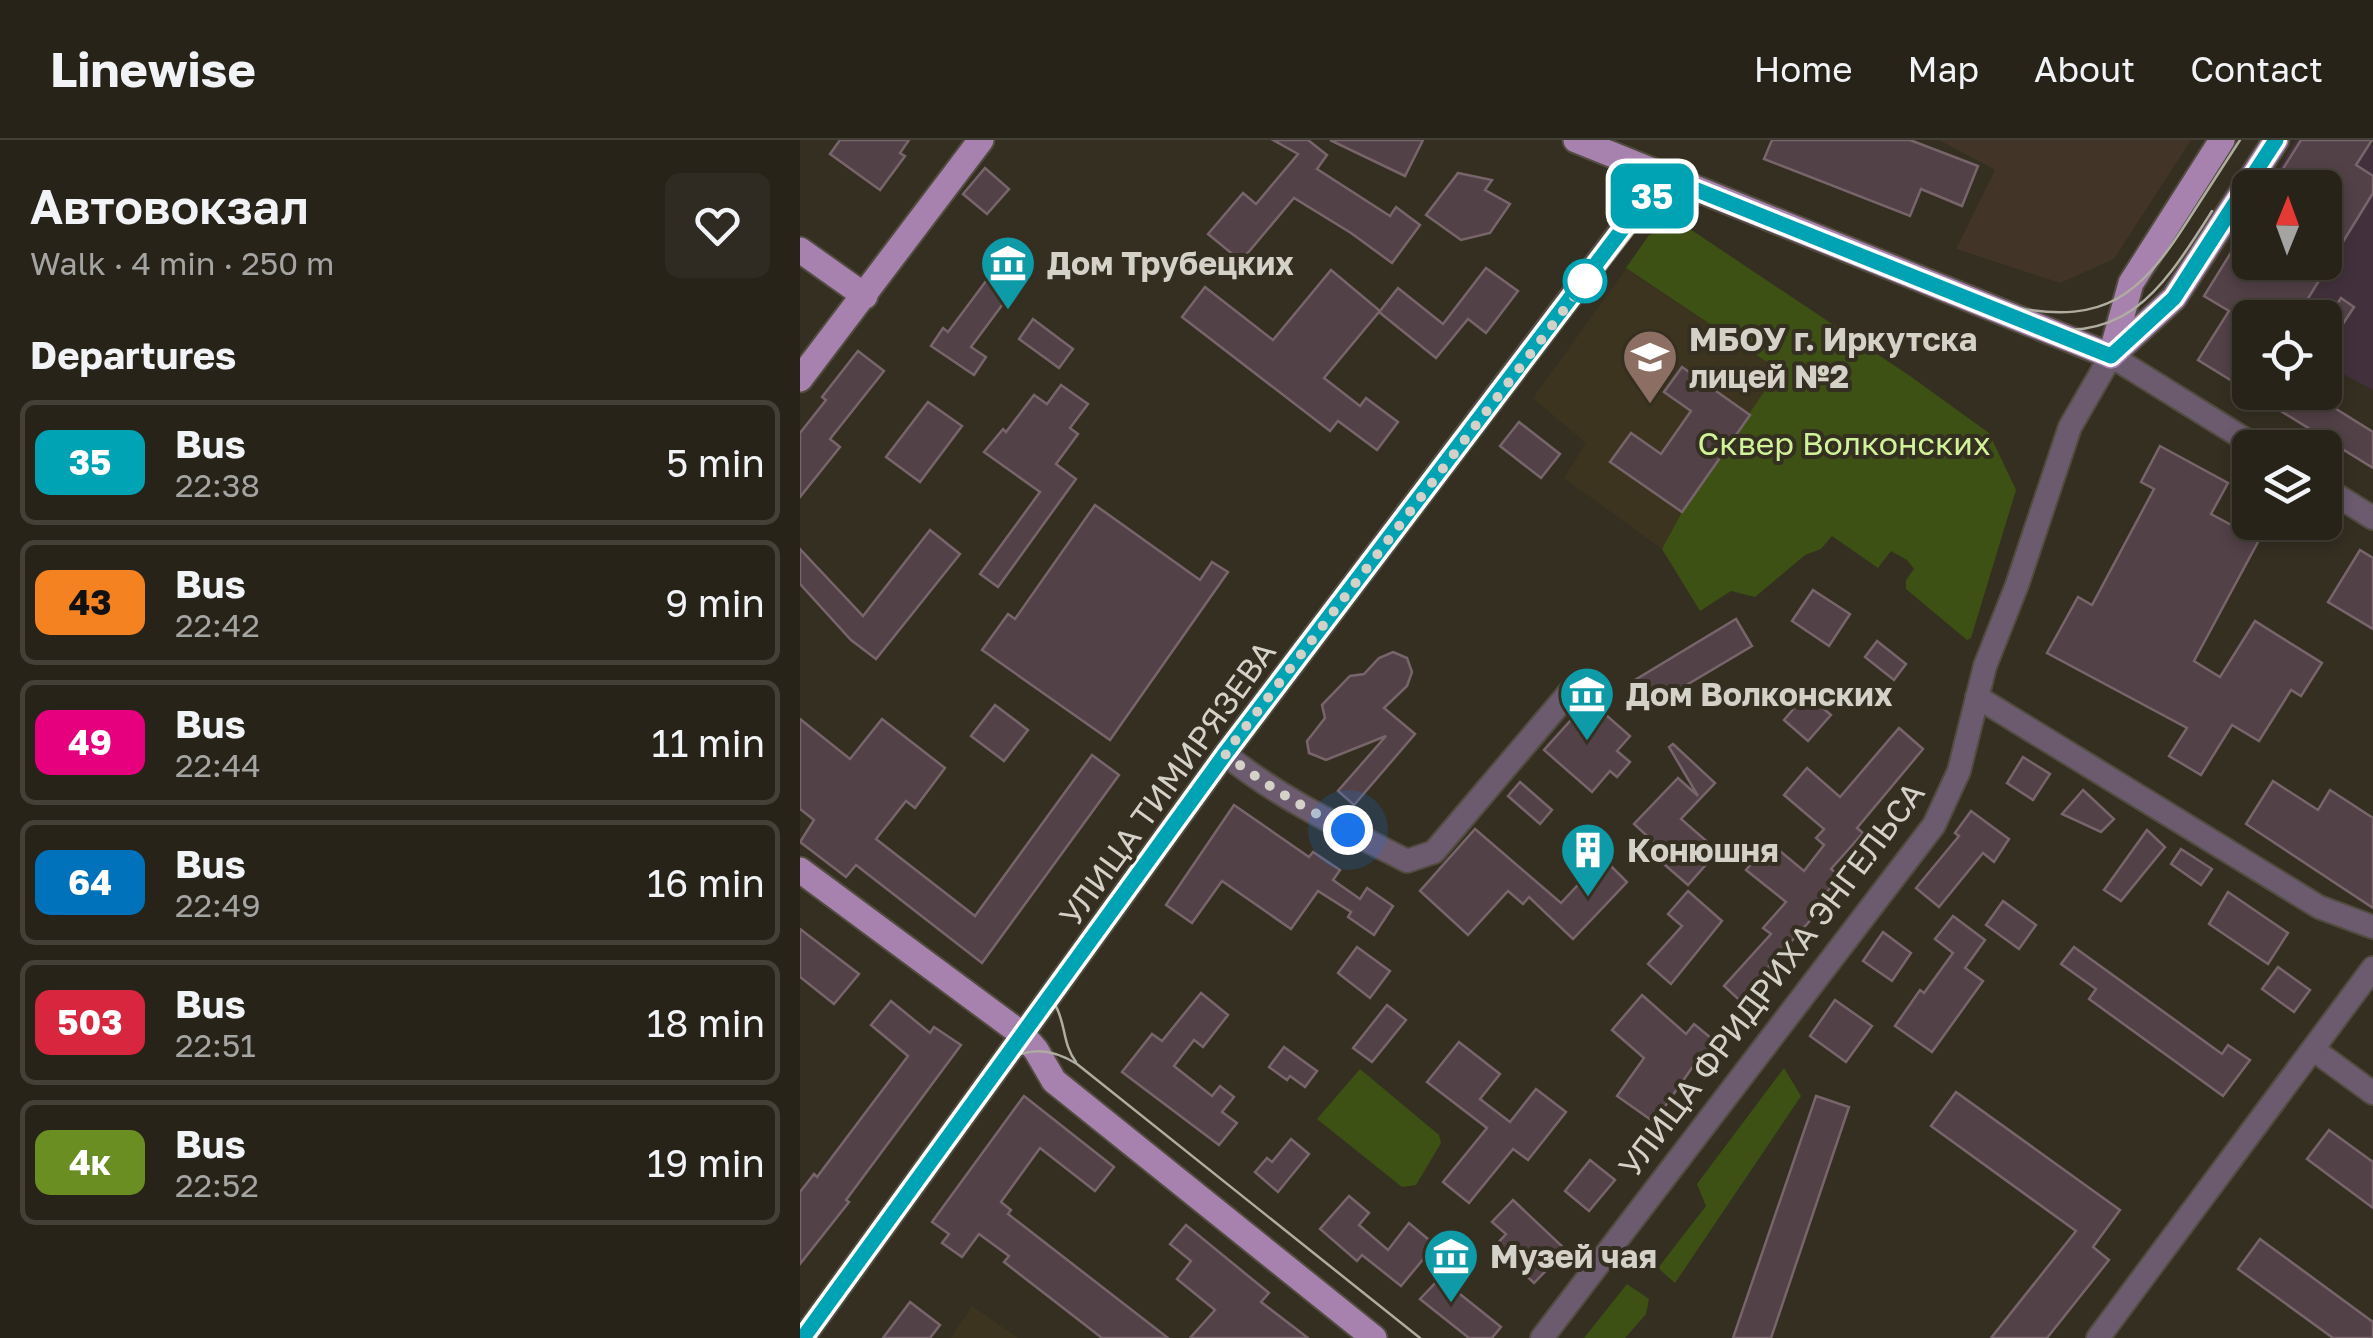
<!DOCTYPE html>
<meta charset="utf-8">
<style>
:root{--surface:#272319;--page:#2f2b22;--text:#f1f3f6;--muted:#a4a4a2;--line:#434038}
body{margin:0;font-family:"Golos Text",sans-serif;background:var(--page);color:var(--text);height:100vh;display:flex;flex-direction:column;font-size:38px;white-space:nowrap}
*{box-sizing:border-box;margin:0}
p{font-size:32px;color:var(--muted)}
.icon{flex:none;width:55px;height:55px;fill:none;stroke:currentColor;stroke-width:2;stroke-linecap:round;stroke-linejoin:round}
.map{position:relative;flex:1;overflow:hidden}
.details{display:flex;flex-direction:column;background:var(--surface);width:800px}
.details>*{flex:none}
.badge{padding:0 20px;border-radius:15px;font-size:35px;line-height:65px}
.needle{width:65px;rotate:1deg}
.controls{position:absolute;left:1432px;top:30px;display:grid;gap:20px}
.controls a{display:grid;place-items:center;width:110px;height:110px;border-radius:15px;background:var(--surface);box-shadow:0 5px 15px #0003,0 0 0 2px var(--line);font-size:50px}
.you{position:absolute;width:50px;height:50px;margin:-25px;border:8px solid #fff;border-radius:50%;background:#1a73e8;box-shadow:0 0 0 15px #1a73e833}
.map>.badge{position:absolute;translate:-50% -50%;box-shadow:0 0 0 5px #fff}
h2{padding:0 30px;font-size:38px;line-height:90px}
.round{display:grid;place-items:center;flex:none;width:105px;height:105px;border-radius:15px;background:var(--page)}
.summary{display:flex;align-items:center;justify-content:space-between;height:170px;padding:0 30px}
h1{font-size:48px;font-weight:600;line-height:75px}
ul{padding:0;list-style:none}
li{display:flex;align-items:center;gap:30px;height:125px;margin:0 20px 15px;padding:0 10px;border:5px solid var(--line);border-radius:15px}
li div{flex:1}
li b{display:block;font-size:38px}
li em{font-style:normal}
li .badge{min-width:110px;font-weight:700;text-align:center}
header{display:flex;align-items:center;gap:60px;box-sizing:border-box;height:140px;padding:0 50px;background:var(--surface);border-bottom:2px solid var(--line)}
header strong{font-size:48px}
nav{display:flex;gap:55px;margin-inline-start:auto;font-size:35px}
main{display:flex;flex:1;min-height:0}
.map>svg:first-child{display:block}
</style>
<header>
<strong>Linewise</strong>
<nav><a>Home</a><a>Map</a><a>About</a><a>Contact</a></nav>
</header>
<main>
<section class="details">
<div class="summary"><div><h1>Автовокзал</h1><p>Walk · 4 min · 250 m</p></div><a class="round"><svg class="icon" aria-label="heart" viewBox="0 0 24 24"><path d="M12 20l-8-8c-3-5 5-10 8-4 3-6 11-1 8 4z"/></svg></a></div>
<h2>Departures</h2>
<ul>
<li><span class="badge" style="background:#00a3b4;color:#fff">35</span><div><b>Bus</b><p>22:38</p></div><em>5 min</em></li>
<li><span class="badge" style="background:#f58220;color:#111">43</span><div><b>Bus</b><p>22:42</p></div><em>9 min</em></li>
<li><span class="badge" style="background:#e6007e;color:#fff">49</span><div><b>Bus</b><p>22:44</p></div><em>11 min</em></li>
<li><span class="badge" style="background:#0072bc;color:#fff">64</span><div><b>Bus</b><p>22:49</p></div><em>16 min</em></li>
<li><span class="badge" style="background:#d7263d;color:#fff">503</span><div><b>Bus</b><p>22:51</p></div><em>18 min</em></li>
<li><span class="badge" style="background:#6b8e23;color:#fff">4к</span><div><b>Bus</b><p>22:52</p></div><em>19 min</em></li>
</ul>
</section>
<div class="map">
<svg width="1573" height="1198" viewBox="0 0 1573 1198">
<rect width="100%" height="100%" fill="#342f21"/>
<polygon fill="#42313c" points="1496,0 1565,0 1573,5 1573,250 1525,224 1525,178 1450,178 1450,182 1403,156 1450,79 1450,122 1525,122 1525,48 1468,47"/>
<polygon fill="#423427" points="1139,0 1391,0 1314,119 1260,143 1156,109 1195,30"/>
<g fill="#3c341f">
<polygon points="826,129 980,230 882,372 862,409 764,338 786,303 733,258"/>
<polygon points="172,1166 218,1198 151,1198"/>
</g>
<g fill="#3d5114">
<polygon points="873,87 893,91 1110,236 1189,293 1216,350 1171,498 1167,500 1106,449 1106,440 1114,429 1107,420 1091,411 1078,428 1032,396 1021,409 1005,415 955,457 931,451 900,471 862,409 882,372 979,230 826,128 849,95"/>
<polygon points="984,928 1001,956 875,1143 858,1128 906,1066 897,1044"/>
<polygon points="560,929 639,995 641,1003 616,1045 602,1047 517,979"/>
<polygon points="827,1144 849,1159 846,1174 825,1198 784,1198"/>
</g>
<g fill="#524147" stroke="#78656c" stroke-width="2.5">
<polygon points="40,0 109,0 100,13 105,16 80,50 30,14"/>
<polygon points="473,0 508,0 527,15 517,29 590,76 596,67 620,85 592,123 551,93 494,58 441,121 408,94 443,53 456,64 498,14"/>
<polygon points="530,0 623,0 605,36"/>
<polygon points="972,0 1110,0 1178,26 1162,66 1121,49 1110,76 964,19"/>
<polygon points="1501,0 1572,0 1556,25 1573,36 1573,53 1496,178 1450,178 1450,252 1398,220 1429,171 1404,156 1450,82 1450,122 1525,122 1525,48 1471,48"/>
<polygon points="185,28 209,49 187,74 163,54"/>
<polygon points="658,33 692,40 685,50 710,64 690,93 661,100 626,75"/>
<polygon points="198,125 220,141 171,207 186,217 174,235 131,206 143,188 148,192"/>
<polygon points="686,128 718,151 686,193 668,179 636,218 579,172 524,238 560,266 566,258 598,282 577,310 538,281 530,291 382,177 405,147 473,200 531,130 580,171 598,148 643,184"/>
<polygon points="1541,158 1554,167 1525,211 1525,182"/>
<polygon points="233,179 273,209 259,228 219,199"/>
<polygon points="58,211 84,231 30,299 40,307 0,357 0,293 26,260 22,257"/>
<polygon points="882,227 950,275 882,372 810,322 831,293 861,314 891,271 864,252"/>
<polygon points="261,245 288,264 270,288 278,294 256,324 276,339 198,447 180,434 240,352 184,312 203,289 206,292 234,255 247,264"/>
<polygon points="1450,252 1509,252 1573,292 1573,328"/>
<polygon points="128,262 162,286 120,342 86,317"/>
<polygon points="719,282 760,314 741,338 700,306"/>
<polygon points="1360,306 1428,343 1411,374 1459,400 1394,521 1420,537 1455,481 1522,523 1501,556 1491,550 1459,601 1432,585 1401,635 1369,616 1387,588 1247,513 1278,457 1292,465 1354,349 1341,342"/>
<polygon points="295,365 400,440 412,422 428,432 310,600 182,510 208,474 215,479"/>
<polygon points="130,390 160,414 76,519 51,500 0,444 0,409 63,476"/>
<polygon points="1560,410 1573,418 1573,489 1528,462"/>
<polygon points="1013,450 1050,474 1029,506 992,481"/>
<polygon points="936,479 952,506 846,569 830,543"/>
<polygon points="1077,501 1106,524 1094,540 1065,517"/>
<polygon points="593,512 607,518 612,532 607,546 584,568 615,594 554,665 538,651 586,596 526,620 509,613 507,601 525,578 522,565 550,536 564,534 579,518"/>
<polygon points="1006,554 1031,575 1008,601 984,580"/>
<polygon points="789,560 830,596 817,611 830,622 817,637 810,631 792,652 744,610"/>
<polygon points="195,565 228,590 204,621 171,596"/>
<polygon points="0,579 50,619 82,579 145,628 115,668 106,661 76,699 175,776 292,615 319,635 182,823 56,725 46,737 0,702 14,680 0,669"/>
<polygon points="1099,588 1123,609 1057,688 1063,693 1031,729 1040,736 1012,770 1016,774 969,826 977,833 947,867 924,846 971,794 963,788 986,762 946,730 969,702 1004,731 1024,705 1016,698 1024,689 984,655 1007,628 1040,657"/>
<polygon points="873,604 915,643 881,679 918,711 888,745 865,725 871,718 834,684 878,638 898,656 869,607"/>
<polygon points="1223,617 1250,634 1233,660 1207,643"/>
<polygon points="1473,641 1518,670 1530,650 1573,678 1573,768 1446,684"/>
<polygon points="720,642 752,670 740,684 708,656"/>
<polygon points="1283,650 1314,679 1301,692 1262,674"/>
<polygon points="434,665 509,717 513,712 540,730 533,740 560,759 567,748 593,766 574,795 548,777 551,772 518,751 491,789 422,741 392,783 366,765"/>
<polygon points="1171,671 1209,699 1194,722 1183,713 1139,767 1116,748 1159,696 1155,693"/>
<polygon points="675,689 761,763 803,718 827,742 773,799 729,757 723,764 708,751 668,795 620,751"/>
<polygon points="1347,690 1365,707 1321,761 1304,750"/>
<polygon points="1381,709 1412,729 1401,745 1371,724"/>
<polygon points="888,751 922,781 871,844 848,824 882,786 868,774"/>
<polygon points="1428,752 1488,793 1468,824 1409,784"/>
<polygon points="1203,761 1236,785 1219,809 1186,785"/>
<polygon points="1153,776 1185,800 1165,828 1183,841 1132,912 1095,886 1120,850 1124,853 1153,813 1135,799"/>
<polygon points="0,789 59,834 34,864 0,837"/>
<polygon points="1083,792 1111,813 1092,841 1063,821"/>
<polygon points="557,807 590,831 570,858 538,833"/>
<polygon points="1274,807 1422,914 1428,905 1450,920 1423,956 1289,859 1296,849 1261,824"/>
<polygon points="1478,827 1510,850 1494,872 1462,849"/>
<polygon points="401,853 428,875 403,907 394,900 374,926 412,956 420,946 434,957 422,972 437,983 419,1005 322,932 352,894 362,901"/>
<polygon points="842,855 886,894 894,884 917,903 897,927 894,925 854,982 817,956 844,918 812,890"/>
<polygon points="1035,860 1072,886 1046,922 1010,896"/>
<polygon points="91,861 130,893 134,887 161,905 46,1060 49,1062 0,1124 0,1052 14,1034 17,1037 108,916 71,885"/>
<polygon points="587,865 606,880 572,922 553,908"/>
<polygon points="659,902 700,934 680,959 710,982 736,949 766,972 728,1020 713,1009 669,1063 643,1042 687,988 627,942"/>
<polygon points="484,907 517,931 505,947 490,936 487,940 469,927"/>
<polygon points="1156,952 1320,1070 1293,1107 1309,1120 1247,1198 1191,1198 1276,1091 1131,986"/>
<polygon points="224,956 314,1027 295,1051 240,1008 201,1062 211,1070 208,1074 368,1198 302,1198 204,1122 209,1116 179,1094 162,1117 142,1103 149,1094 132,1082"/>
<polygon points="1016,956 1049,967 971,1198 933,1198"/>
<polygon points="1529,990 1573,1022 1573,1068 1507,1019"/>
<polygon points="491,999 509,1014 478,1052 455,1032 467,1018 472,1022"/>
<polygon points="790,1020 815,1040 789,1071 765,1051"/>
<polygon points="549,1056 569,1073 559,1085 588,1110 609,1083 635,1105 601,1146 562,1115 557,1121 520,1089"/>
<polygon points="713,1060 766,1110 734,1143 695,1106 706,1094 692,1082"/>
<polygon points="386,1085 469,1153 461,1162 508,1198 390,1198 415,1170 377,1139 391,1121 370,1104"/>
<polygon points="1460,1099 1573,1182 1573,1198 1533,1198 1438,1129"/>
<polygon points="640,1138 701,1187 692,1198 669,1198 620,1159"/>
<polygon points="110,1162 140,1185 130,1198 83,1198"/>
</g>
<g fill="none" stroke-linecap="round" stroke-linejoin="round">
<g stroke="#514c3f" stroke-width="26">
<g id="minor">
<polyline points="1525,348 1573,378"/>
<polyline points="1177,557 1519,767 1573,787"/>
<path d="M425,614C480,659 543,688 607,721L634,712L779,541"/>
<polyline points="1514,910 1573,953"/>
<polyline points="3,1198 425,614 862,36"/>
<polyline points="742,1198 1134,685 1159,631 1185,526 1217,445 1270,287 1311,216 1459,308"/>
<polyline points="1298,1198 1573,828"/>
</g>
</g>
<g stroke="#514c3f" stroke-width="29">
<g id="major">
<polyline points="776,0 1311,216"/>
<polyline points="0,110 65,156"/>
<polyline points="1312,211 1331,143 1422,0"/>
<polyline points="1311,216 1374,158 1476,0"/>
<polyline points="0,239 181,0"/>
<polyline points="0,730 223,895 236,910 254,941 574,1198"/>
</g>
</g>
<use href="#minor" stroke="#6c5a6f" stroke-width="22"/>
<use href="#major" stroke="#a882ae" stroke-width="25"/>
<g stroke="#afaca1" stroke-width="2.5">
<path d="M869,63L893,60L913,64L1214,183C1325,210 1359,154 1412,71"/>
<polyline points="767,178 841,83"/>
<path d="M254,863C266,881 262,904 276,922"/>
<path d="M198,925C226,907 249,907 277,924L620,1198"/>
<path d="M0,1190L421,611L827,77L845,58L871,48L904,46L1218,168C1304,184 1340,155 1385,85C1403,57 1422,28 1440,0"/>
</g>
</g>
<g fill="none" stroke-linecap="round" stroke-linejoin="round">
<g stroke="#fff" stroke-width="22">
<polyline id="line" points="3,1198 425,614 846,58 887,46 1311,216 1374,158 1476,0"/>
</g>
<use href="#line" stroke="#00a3b4" stroke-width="15"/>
<path stroke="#d4d1c8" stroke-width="10" stroke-dasharray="0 18" d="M548,690C503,668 464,644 425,614L789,137L785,141"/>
</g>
<defs>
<g id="museum-pin" transform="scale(2.875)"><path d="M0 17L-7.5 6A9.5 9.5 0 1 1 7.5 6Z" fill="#0f9aa8" stroke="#342f21"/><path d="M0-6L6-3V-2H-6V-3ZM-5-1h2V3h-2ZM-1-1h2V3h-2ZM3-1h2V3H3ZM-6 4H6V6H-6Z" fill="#fff"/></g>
<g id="school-pin" transform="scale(2.875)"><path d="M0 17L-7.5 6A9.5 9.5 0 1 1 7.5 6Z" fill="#8d6e63" stroke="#342f21"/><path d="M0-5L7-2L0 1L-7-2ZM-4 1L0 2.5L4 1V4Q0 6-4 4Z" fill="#fff"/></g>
<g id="building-pin" transform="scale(2.875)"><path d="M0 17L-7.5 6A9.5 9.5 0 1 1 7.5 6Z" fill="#0f9aa8" stroke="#342f21"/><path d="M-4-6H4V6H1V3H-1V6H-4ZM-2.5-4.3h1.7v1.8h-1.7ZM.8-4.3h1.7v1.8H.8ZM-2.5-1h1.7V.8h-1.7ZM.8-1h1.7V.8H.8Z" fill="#fff"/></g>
</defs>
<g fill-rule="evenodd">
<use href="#museum-pin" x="208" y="123"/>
<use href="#school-pin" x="850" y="217"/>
<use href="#museum-pin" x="787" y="554"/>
<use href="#building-pin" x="788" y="710"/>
<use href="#museum-pin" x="651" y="1116"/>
</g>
<circle fill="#fff" stroke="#00a3b4" stroke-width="5" cx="785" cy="141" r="20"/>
<g text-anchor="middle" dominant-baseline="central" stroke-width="8" stroke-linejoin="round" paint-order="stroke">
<g font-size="32" font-weight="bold" fill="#d4d1c8" stroke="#342f21" text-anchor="start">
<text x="247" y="123">Дом Трубецких</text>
<text x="889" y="199">МБОУ г. Иркутска<tspan x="889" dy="37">лицей №2</tspan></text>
<text x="826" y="554">Дом Волконских</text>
<text x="827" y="710">Конюшня</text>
<text x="690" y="1116">Музей чая</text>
</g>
<g font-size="32" fill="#d0f399" stroke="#342f21">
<text x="1044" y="303">Сквер Волконских</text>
</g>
<g font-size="32" fill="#d4d1c8" stroke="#342f21">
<text transform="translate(367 643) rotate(-54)">УЛИЦА ТИМИРЯЗЕВА</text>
<text transform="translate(971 839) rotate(-53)">УЛИЦА ФРИДРИХА ЭНГЕЛЬСА</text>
</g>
</g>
</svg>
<div class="controls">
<a><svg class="needle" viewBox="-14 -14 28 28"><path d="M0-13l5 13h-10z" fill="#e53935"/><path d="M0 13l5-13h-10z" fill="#a4a4a2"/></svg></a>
<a><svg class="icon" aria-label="locate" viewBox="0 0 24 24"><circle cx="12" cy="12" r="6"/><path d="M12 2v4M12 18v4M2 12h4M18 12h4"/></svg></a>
<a><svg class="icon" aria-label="layers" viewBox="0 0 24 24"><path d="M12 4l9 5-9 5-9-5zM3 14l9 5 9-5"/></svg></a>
</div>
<div class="you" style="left:548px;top:690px"></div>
<b class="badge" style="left:852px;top:56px;background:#00a3b4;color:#fff">35</b>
</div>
</main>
